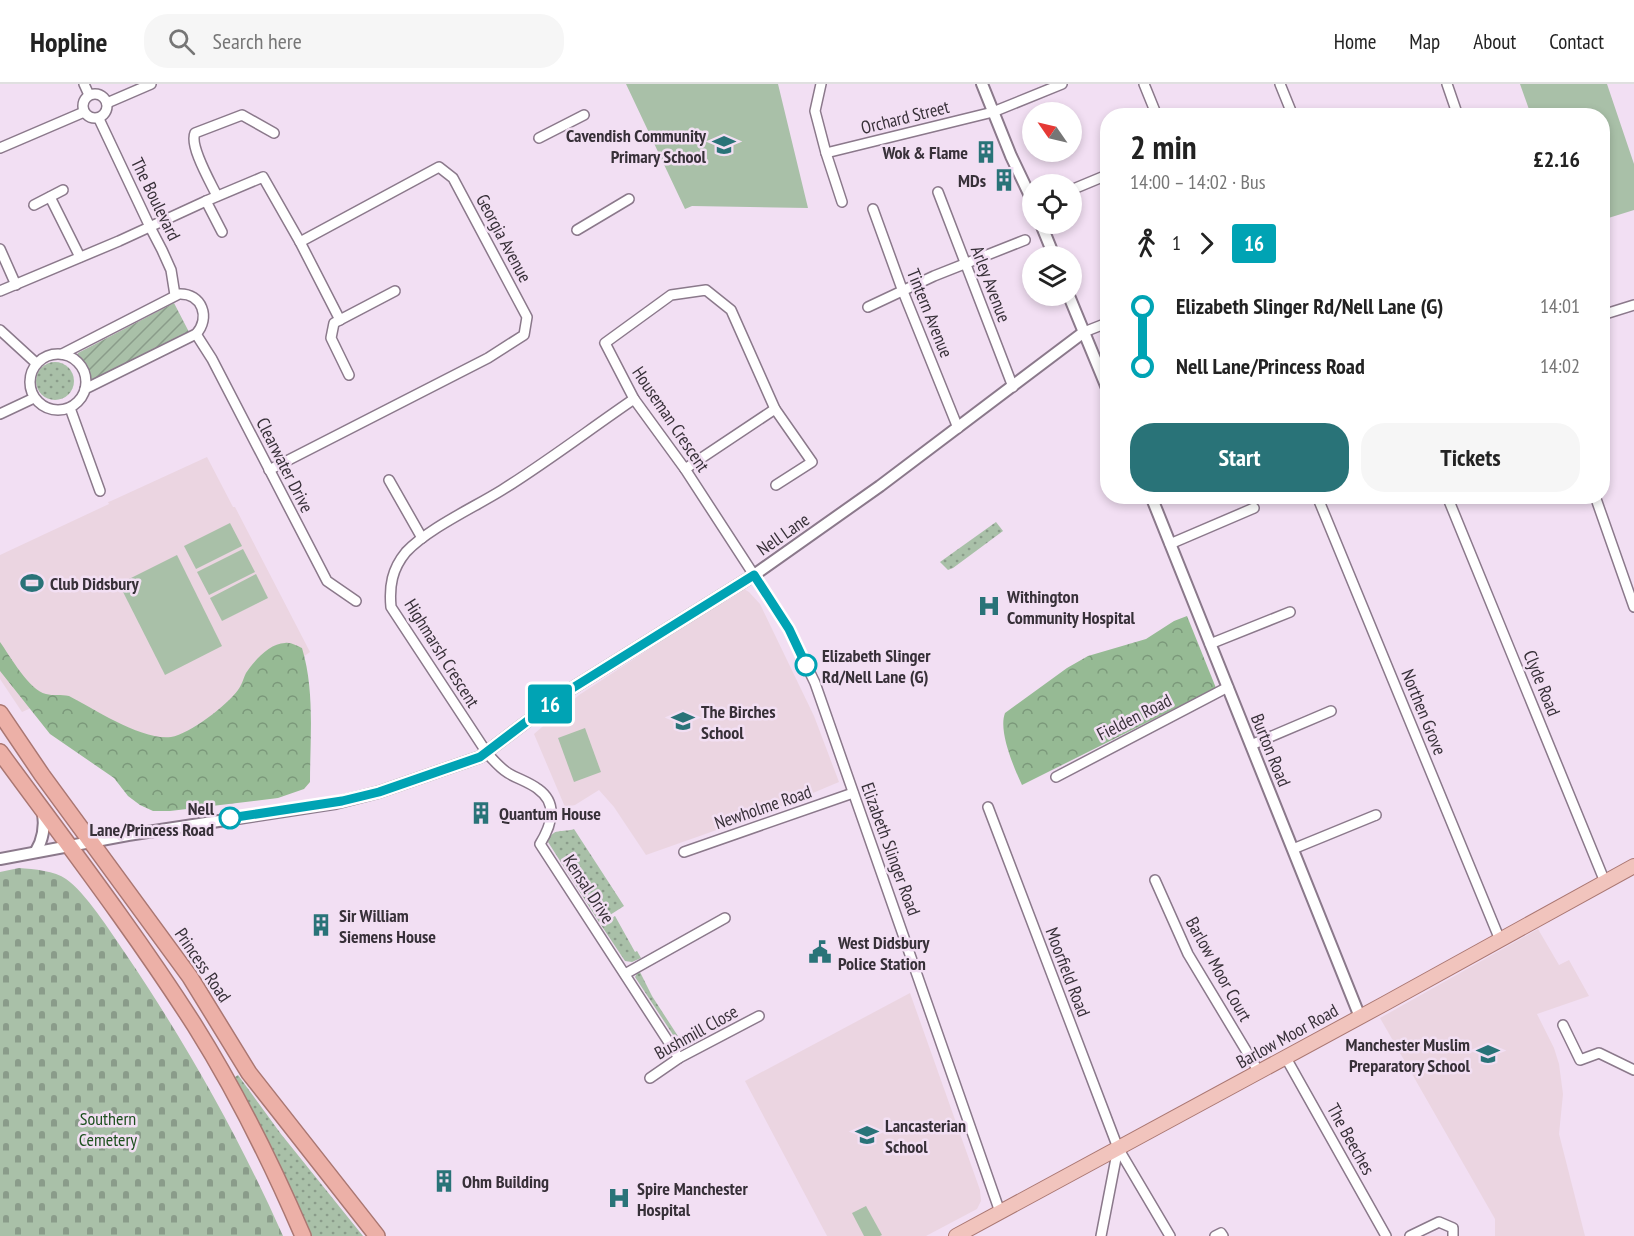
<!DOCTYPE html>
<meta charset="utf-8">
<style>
:root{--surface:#fff;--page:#f6f6f6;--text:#222;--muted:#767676;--line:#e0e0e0;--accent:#297378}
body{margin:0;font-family:"PT Sans Narrow",sans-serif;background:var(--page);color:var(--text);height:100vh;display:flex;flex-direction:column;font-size:22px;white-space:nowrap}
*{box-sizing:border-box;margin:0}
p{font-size:20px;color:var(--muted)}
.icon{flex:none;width:33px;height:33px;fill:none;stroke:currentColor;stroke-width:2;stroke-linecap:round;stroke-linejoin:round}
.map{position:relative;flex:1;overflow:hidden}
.details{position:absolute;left:1100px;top:24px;width:510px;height:396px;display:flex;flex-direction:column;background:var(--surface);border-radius:24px;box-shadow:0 3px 9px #0003}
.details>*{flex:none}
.badge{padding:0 12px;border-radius:4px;font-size:21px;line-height:39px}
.needle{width:39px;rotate:304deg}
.fabs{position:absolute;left:1022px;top:18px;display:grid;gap:12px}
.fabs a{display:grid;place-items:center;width:60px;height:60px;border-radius:50%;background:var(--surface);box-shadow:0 3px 9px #0003;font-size:30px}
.map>.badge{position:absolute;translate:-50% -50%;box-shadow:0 0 0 3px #fff}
.legs{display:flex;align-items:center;gap:9px;height:66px;padding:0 30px;font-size:20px}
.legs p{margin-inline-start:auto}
.summary{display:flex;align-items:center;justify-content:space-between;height:102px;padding:0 30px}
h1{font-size:33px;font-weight:800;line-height:45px}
.button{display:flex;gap:12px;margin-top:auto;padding:12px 30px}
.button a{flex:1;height:69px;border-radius:24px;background:var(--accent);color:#fff;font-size:24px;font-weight:800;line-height:69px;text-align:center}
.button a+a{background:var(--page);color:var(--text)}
ul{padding:0 30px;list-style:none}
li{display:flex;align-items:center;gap:21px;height:60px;font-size:22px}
li i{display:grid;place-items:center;width:9px;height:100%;margin:0 8px;background:currentColor}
li i::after{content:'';width:15px;height:15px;margin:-8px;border:4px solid;border-radius:50%;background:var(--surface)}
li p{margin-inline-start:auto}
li:first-child i{background:linear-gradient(#0000 50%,currentColor 0)}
li:last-child i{background:linear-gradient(currentColor 50%,#0000 0)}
header{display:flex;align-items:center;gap:36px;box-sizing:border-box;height:84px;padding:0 30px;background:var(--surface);border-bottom:2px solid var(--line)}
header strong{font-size:28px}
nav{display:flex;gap:33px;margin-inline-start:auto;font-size:21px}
.search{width:420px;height:54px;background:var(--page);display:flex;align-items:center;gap:15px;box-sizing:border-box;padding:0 21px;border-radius:24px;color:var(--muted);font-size:22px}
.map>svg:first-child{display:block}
</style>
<header>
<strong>Hopline</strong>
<div class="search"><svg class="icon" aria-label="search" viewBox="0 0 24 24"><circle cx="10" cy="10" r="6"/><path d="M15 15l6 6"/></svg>Search here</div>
<nav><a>Home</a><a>Map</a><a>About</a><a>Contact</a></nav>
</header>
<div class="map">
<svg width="1634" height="1152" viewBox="0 0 1634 1152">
<defs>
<pattern id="grass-dots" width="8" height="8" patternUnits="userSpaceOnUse" patternTransform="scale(1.5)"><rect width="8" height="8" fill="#a9c0a8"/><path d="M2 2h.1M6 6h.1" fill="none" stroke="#8a9c8a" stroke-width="1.8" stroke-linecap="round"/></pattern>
<pattern id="forest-crowns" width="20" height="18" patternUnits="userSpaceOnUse" patternTransform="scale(1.5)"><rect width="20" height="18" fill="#96ba94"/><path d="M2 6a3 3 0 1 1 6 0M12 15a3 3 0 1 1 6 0" fill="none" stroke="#7b987a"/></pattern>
<pattern id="cemetery-stones" width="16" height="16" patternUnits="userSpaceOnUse" patternTransform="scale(1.5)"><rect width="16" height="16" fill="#a9c0a8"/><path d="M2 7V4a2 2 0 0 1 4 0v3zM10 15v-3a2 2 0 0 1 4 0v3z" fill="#8a9c8a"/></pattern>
<pattern id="garden-furrows" width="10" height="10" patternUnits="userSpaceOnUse" patternTransform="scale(1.5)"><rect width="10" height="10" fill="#a9c0a8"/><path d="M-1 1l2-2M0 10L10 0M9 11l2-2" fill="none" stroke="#8a9c8a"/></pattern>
</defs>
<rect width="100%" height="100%" fill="#f2dff3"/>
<g fill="#ebd5e1">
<polygon points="207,373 233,423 235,423 310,568 275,593 174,655 157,655 51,615 22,628 0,595 0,471 109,420 108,418 111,417"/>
<polygon points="744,505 749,508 760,520 814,632 839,698 770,727 646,771 614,723 599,706 575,721 565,723 534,650 579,611 712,524 730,515"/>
<polygon points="1538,845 1559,881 1569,876 1589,912 1537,930 1554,964 1559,980 1563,1010 1559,1050 1585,1152 1495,1152 1495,1135 1380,934"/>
<polygon points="910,909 980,1106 981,1117 977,1125 926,1152 827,1152 745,997"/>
</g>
<g fill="url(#grass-dots)">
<circle cx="55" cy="297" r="19"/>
<polygon points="996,438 1003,447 953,484 948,486 940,478"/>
<path d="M574,745L624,822L599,838L548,758C552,743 563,749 574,745Z"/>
<polygon points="615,832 635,868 637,867 641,874 632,878 625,877 601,841"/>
<polygon points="639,886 652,912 685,963 681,963 635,893"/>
<polygon points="238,991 281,1050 363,1152 310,1152 232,995"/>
</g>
<g fill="url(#forest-crowns)">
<path d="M1187,532L1216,604L1022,701C1014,684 998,647 1005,629L1067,584L1088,572L1146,555L1174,537Z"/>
<path d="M0,558C10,572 29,606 46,610C53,612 61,610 69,612C94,625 143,657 171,653C190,650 227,621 238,606C242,601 243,595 246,589C254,577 270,559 285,559C291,558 297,562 302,564C315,607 310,654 310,698L304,705L278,714L170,727H153L140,721L128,712L114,694L50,650L0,587Z"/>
</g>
<path fill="url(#cemetery-stones)" d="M19,784C34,785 55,787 66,795C85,808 111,848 125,869C186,959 239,1053 283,1152H0V788Z"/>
<g fill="#a9c0a8">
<polygon points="626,0 778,0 808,124 692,122 685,125"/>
<polygon points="1520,0 1607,0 1634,80 1634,126 1602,136 1602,32 1531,31"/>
<polygon points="230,439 242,462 196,485 184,462"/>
<polygon points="243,465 255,488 209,511 197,488"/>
<polygon points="177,471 222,562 165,591 119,500"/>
<polygon points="256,490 268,514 222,537 210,514"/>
<polygon points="585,644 601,688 574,698 558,654"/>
<polygon points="866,1122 882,1151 880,1152 864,1152 852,1129"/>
</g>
<polygon fill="url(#garden-furrows)" points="174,219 189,248 91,297 87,284 77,273 78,269"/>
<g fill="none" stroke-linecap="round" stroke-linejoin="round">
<g stroke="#8b798b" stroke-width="12">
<g id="minor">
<polyline points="84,0 89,11"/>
<polyline points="821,0 815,27 826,69 842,118"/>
<polyline points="1144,0 1157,32"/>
<polyline points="1280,0 1293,32"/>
<polyline points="1447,0 1458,32"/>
<circle cx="95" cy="22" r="12"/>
<polyline points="107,19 151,0"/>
<polyline points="99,35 150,143 162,166 171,186 175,211"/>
<polyline points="539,54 584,31"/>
<polyline points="0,64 84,28"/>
<polyline points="826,69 993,28 1062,0"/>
<polyline points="1071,106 1107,91"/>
<polyline points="938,108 1013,303"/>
<path d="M217,112C211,99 189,62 195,49L242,31L274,49"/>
<polyline points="50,113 80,173"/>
<polyline points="34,121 63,106"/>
<polyline points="873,125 902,205 958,344"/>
<polyline points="577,146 629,115"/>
<polyline points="222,148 206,117 263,93 300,158 439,83 453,94 527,233 524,251 488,274 269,386"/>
<polyline points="300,158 340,236"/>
<polyline points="0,165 16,201"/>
<polyline points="0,207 119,157 206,117"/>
<polyline points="868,223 934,192 1025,156"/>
<polyline points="1602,231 1634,221"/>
<polyline points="0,246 36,279"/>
<polyline points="1084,248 1107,239"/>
<polyline points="196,250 212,275 327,497 356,517"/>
<circle cx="58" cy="298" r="28"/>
<path d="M62,270L179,210C202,209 211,234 196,250L85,305"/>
<polyline points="349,291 331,254 334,239 395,207"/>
<path d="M634,315C590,345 547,378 502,406C473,424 429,444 406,468C392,485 389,502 391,523L487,669C493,676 500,684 508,689C518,695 529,698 538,705C559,720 551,742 540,760L679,974"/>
<polyline points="70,324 100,407"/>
<polyline points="0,330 34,314"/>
<polyline points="685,385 775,325"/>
<polyline points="389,396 422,454"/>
<polyline points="776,401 812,378 775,325 731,226 706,206 671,211 605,259 634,315 685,385 789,545 815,599 1000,1128"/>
<polyline points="1317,412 1500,856"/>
<polyline points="1447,412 1605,798"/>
<polyline points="1595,412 1634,523"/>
<polyline points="1170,460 1254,424"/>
<polyline points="1210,560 1290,528"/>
<polyline points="1251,661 1331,627"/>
<polyline points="1056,693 1228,603"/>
<polyline points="988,723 1118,1064 1170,1152"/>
<polyline points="1293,765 1376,731"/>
<polyline points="684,768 853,709"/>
<polyline points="1155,796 1188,870 1259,988"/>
<polyline points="625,890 725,834"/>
<polyline points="1563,941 1580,976 1599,969 1634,986"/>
<polyline points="1286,974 1386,1152"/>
<polyline points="650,994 679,974 759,932"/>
<polyline points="1101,1152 1118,1064"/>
<polyline points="1215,1152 1221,1149 1223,1152"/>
<polyline points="1410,1152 1439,1138 1453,1144 1453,1152"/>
</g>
</g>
<g stroke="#8b798b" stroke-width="14">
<g id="tertiary">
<polyline points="982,0 1011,72 1032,116"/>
<polyline points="1041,140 1054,172"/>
<polyline points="1069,212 1107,304"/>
<polyline points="1151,412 1360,933"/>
<path d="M36,767C44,754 45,742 43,728"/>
<polyline points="0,775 128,751 336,719 379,708 480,673 563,610 754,491 880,402 1084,248"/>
</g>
</g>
<g stroke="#aa7772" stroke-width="16">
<polyline id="primary" points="956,1152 1384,920 1634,782"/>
</g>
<g stroke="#aa7772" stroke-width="18">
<g id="trunk">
<polyline points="0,629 42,691 190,893 249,989 377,1152"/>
<path d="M0,668C66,758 135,848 195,942C237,1009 272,1080 303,1152"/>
</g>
</g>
<use href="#minor" stroke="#fff" stroke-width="9"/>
<use href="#tertiary" stroke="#fff" stroke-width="10"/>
<use href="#primary" stroke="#f1c4bd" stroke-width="14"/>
<use href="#trunk" stroke="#ecb0a7" stroke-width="15"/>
</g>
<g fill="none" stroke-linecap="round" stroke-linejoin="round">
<g stroke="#fff" stroke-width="14">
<polyline id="line-1" points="230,734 342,717 379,708 480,673 563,610 754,491 789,545 806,581"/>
</g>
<use href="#line-1" stroke="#00a3b4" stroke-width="9"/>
</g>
<defs>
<g id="school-bare" transform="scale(1.8)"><path d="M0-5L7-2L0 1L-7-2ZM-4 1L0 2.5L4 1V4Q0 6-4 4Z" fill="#297378" stroke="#f2dff3" stroke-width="2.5" paint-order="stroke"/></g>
<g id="building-bare" transform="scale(1.8)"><path d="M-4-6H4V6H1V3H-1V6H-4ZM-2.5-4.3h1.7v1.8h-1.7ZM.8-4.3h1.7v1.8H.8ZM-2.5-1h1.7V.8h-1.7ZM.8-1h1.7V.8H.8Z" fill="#297378" stroke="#f2dff3" stroke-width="2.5" paint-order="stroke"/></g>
<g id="stadium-bare" transform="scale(1.8)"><path d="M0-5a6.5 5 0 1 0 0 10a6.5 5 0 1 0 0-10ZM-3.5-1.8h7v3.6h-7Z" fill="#297378" stroke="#f2dff3" stroke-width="2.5" paint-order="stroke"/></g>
<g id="hospital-bare" transform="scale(1.8)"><path d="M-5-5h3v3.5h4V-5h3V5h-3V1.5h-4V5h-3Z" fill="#297378" stroke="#f2dff3" stroke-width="2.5" paint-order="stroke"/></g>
<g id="civic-bare" transform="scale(1.8)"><path d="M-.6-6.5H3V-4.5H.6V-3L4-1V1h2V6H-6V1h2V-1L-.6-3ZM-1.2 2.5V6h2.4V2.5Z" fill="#297378" stroke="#f2dff3" stroke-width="2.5" paint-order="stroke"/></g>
</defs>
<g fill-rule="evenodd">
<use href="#school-bare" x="724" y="61"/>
<use href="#building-bare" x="986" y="68"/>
<use href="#building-bare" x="1004" y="96"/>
<use href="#stadium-bare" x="32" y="499"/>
<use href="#hospital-bare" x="989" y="522"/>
<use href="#school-bare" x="683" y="637"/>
<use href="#building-bare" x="481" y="729"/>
<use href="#building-bare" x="321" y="841"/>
<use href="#civic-bare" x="820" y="868"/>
<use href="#school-bare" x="1488" y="970"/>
<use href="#school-bare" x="867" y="1051"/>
<use href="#building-bare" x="444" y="1097"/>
<use href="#hospital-bare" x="619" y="1114"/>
</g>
<g fill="#fff" stroke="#00a3b4" stroke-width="3">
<circle cx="806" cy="581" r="10"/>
<circle cx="230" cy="734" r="10"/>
</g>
<g text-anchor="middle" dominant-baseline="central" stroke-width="5" stroke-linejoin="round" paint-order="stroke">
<g font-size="18" fill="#373038" stroke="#f2dff3">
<text transform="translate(905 33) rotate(-14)">Orchard Street</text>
<text transform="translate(156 115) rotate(64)">The Boulevard</text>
<text transform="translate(504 154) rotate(62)">Georgia Avenue</text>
<text transform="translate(991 200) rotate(69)">Arley Avenue</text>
<text transform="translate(930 229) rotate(68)">Tintern Avenue</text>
<text transform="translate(671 335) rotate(56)">Houseman Crescent</text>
<text transform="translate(285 381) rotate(63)">Clearwater Drive</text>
<text transform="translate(783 450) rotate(-35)">Nell Lane</text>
<text transform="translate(442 569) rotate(58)">Highmarsh Crescent</text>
<text transform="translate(1542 599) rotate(68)">Clyde Road</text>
<text transform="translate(1424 628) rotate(68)">Northen Grove</text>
<text transform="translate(1134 633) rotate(-27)">Fielden Road</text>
<text transform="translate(1271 666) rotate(68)">Burton Road</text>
<text transform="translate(763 723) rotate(-19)">Newholme Road</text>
<text transform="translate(891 765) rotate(70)">Elizabeth Slinger Road</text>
<text transform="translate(589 805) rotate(57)">Kensal Drive</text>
<text transform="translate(203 881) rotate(56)">Princess Road</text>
<text transform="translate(1219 885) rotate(61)">Barlow Moor Court</text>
<text transform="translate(1068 888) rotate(69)">Moorfield Road</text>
<text transform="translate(696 948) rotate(-29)">Bushmill Close</text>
<text transform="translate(1287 952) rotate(-29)">Barlow Moor Road</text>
<text transform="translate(1351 1055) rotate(61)">The Beeches</text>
</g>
<g font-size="18" font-weight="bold" fill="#373038" stroke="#f2dff3" text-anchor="start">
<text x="706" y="51" text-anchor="end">Cavendish Community<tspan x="706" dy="21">Primary School</tspan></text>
<text x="968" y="68" text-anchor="end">Wok &amp; Flame</text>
<text x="986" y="96" text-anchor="end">MDs</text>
<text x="50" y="499">Club Didsbury</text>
<text x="1007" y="512">Withington<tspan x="1007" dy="21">Community Hospital</tspan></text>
<text x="701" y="627">The Birches<tspan x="701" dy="21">School</tspan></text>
<text x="499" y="729">Quantum House</text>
<text x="339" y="831">Sir William<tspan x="339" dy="21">Siemens House</tspan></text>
<text x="838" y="858">West Didsbury<tspan x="838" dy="21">Police Station</tspan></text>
<text x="1470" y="960" text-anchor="end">Manchester Muslim<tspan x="1470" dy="21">Preparatory School</tspan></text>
<text x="885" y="1041">Lancasterian<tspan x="885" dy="21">School</tspan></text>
<text x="462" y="1097">Ohm Building</text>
<text x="637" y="1104">Spire Manchester<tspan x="637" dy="21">Hospital</tspan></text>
</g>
<g font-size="18" font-weight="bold" fill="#373038" stroke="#f2dff3" text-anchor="start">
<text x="822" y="571">Elizabeth Slinger<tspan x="822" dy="21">Rd/Nell Lane (G)</tspan></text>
<text x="214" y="724" text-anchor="end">Nell<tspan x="214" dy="21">Lane/Princess Road</tspan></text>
</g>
<g font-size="18" fill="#1d501e" stroke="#f2dff3">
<text x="108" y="1034">Southern<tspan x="108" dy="21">Cemetery</tspan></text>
</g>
</g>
</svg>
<div class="fabs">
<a><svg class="needle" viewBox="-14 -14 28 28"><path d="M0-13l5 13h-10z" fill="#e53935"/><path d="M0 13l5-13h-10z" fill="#767676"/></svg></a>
<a><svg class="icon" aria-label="locate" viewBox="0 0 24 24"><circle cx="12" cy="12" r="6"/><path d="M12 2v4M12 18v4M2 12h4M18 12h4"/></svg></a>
<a><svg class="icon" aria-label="layers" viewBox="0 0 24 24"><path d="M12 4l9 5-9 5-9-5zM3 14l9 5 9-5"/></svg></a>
</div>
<b class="badge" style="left:550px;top:620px;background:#00a3b4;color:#fff">16</b>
<section class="details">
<div class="summary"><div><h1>2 min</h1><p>14:00 – 14:02 · Bus</p></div><b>£2.16</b></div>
<div class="legs"><svg class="icon" aria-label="walk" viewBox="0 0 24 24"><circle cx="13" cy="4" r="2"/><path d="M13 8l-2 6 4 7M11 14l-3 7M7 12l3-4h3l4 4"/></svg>1<svg class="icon" aria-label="forward" viewBox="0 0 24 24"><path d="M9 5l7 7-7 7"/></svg><b class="badge" style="background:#00a3b4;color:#fff">16</b></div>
<ul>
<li><i style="color:#00a3b4"></i><b>Elizabeth Slinger Rd/Nell Lane (G)</b><p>14:01</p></li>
<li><i style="color:#00a3b4"></i><b>Nell Lane/Princess Road</b><p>14:02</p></li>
</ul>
<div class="button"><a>Start</a><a>Tickets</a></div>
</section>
</div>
